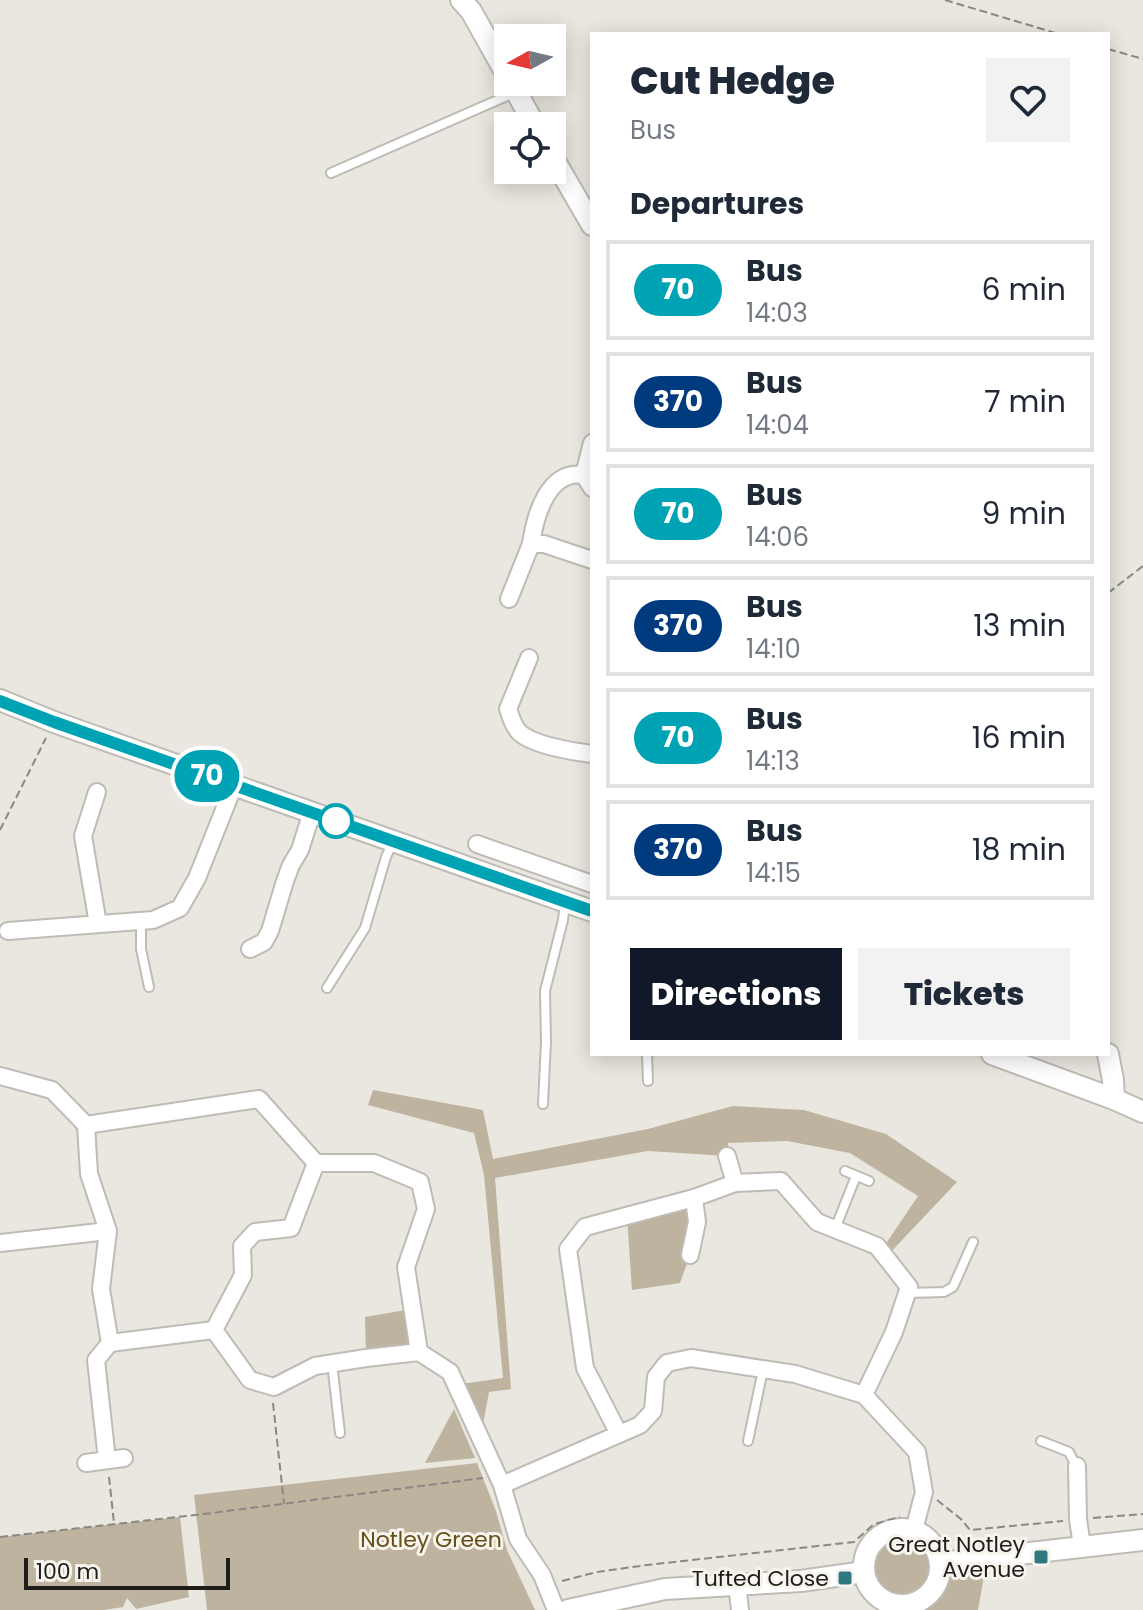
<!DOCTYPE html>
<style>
:root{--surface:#fff;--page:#f2f2f3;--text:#1f2937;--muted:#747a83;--line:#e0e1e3;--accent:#111827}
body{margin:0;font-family:Poppins,sans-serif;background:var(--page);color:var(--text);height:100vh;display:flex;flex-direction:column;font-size:30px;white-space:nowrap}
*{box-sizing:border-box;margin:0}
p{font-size:26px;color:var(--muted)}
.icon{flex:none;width:44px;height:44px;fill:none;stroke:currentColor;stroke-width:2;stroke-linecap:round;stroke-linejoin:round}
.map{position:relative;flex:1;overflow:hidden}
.panel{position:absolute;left:590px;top:32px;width:520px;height:1024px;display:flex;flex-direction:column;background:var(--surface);border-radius:0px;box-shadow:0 4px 20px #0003}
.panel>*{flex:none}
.badge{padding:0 16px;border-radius:26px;font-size:28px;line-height:52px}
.needle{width:52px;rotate:262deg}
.buttons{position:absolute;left:494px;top:24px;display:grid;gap:16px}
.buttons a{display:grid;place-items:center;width:72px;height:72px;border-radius:0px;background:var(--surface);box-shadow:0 4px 20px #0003;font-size:40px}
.scale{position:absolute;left:24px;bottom:20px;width:206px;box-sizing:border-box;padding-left:8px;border:4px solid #1e1d1a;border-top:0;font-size:22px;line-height:28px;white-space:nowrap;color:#1e1d1a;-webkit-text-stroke:6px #f7f4ed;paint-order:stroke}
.map>.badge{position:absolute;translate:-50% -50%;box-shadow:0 0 0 4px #fff}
h2{padding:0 40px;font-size:30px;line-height:72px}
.round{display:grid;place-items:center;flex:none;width:84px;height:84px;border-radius:0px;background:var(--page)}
.head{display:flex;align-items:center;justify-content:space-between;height:136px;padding:0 40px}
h1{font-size:38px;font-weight:800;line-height:60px}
.primary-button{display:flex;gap:16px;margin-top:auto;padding:16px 40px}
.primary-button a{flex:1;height:92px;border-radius:0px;background:var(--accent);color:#fff;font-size:32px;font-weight:800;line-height:92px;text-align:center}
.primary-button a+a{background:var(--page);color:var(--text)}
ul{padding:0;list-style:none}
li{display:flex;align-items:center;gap:24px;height:100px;margin:0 16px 12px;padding:0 24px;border:4px solid var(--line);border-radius:0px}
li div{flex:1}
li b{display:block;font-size:30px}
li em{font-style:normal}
li .badge{min-width:88px;font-weight:700;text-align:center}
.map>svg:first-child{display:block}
</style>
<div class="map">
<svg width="1143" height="1610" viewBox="0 0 1143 1610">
<rect width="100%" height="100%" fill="#eae7e0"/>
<g fill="#beb39e">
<polygon points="373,1090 483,1110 493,1159 648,1129 733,1106 804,1110 886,1134 957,1182 886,1257 881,1251 918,1196 850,1153 787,1141 728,1143 727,1156 648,1151 495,1178 511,1389 489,1392 482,1430 461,1384 503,1378 484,1175 474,1133 368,1105"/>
<polygon points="694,1198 690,1255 680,1283 632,1290 627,1216"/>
<polygon points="412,1309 419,1352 366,1358 365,1317"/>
<polygon points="454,1409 475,1458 425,1463"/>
<polygon points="477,1463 496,1511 507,1550 535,1610 207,1610 194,1495"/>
<polygon points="180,1517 189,1597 136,1609 127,1598 123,1607 104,1610 0,1610 0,1537"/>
<circle cx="903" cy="1567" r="36"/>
<path d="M983,1563V1581L978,1610H920L919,1608C934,1597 944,1586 944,1566Z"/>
</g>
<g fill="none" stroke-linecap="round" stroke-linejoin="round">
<g stroke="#bfbbb5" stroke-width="12">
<g id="service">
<polyline points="331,173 516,92"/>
<polyline points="141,921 141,949 149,987"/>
<polyline points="327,988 365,928 386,857 393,842"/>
<polyline points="647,1054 648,1081"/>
<polyline points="543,1104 546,1042 545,991 563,920 565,902"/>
<polyline points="845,1171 869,1181"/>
<polyline points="835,1229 856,1176"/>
<polyline points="908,1293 944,1292 953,1287 973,1242"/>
<polyline points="332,1363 340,1433"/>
<polyline points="748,1441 763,1370"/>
<polyline points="1041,1441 1069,1452 1076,1466"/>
</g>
</g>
<g stroke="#bfbbb5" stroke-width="20">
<g id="minor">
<polyline points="584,475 592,443"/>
<path d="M531,544C535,516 548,469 584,475L592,488"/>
<polyline points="509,599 531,544 544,544 592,560"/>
<path d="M529,658L508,709C511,717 513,726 519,732C532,745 574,752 592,754"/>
<polyline points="97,792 83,836 98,924"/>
<polyline points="477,844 592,884"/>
<polyline points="8,931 153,920 180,908 197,878 234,785"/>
<polyline points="250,949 264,942 270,931 285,881 291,865 300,850 312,812"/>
<polyline points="0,1076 52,1090 86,1125"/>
<polyline points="727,1156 735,1183 781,1181 817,1222 877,1246 909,1287 894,1332 864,1395"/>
<polyline points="0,1243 108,1231"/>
<polyline points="690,1255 697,1222 694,1198"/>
<polyline points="214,1330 110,1343 101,1289 108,1231 89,1174 86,1125 259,1099 316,1163"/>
<polyline points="419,1352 406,1267 426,1209 420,1182 374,1163 316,1163 291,1228 255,1232 242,1246 243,1275 214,1330 250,1380 274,1387 315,1366 366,1358 419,1352 450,1372 502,1485 518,1539 542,1575 556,1610"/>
<polyline points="619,1434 585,1368 568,1249 585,1227 694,1198 735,1183"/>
<polyline points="107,1460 96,1360 110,1343"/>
<polyline points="86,1463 124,1458"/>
<polyline points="1077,1466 1078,1519 1082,1546"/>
<polyline points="502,1485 640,1425 653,1411 656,1377 667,1363 691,1358 795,1374 864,1395 917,1452 924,1492 914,1530"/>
<polyline points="737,1584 740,1610"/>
<polyline points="913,1605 915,1610"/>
</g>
</g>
<g stroke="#bfbbb5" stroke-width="24">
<g id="tertiary">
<polyline points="461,0 471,11 508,77"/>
<polyline points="511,82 535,126"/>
<polyline points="552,156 592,225"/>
<polyline points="0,700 54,722 592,911"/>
<polyline points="992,1054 1114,1099 1143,1112"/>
<polyline points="1108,1054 1113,1080 1114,1099"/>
<circle cx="902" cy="1567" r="38"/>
<polyline points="941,1563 1143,1540"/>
<polyline points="568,1610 665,1589 801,1581 864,1572"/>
</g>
</g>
<g stroke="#8a8883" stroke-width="2" stroke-dasharray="8 4" stroke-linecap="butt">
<polyline points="945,0 1059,34"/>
<polyline points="1108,49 1143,59"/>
<polyline points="1108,593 1143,566"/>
<polyline points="0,830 46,738"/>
<polyline points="273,1403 284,1504"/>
<polyline points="109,1477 114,1523"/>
<polyline points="937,1500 961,1519 970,1530 1063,1521"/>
<polyline points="1093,1518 1143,1514"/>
<polyline points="0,1537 204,1514 483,1478"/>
<polyline points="562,1581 597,1572 647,1565 854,1542 874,1524 900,1517"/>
</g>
<use href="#service" stroke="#fff" stroke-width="8"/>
<use href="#minor" stroke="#fff" stroke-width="16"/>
<use href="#tertiary" stroke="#fff" stroke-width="20"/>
</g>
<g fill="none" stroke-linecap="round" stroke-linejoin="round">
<g stroke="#fff" stroke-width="18">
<polyline id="line" points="0,701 54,722 592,911"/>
</g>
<use href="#line" stroke="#00a3b4" stroke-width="12"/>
</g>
<circle fill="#fff" stroke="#00a3b4" stroke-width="4" cx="336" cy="821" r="16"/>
<g fill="#307880" stroke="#f7f4ed" stroke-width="3">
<rect x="1033" y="1549" width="16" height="16" rx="4"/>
<rect x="837" y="1570" width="16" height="16" rx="4"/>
</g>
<g text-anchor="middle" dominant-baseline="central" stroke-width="6" stroke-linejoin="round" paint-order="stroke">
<g font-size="22" fill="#664e17" stroke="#f7f4ed">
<text x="431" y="1539">Notley Green</text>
</g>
<g font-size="22" fill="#1e1d1a" stroke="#f7f4ed" text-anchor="end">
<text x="1025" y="1544">Great Notley<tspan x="1025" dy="25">Avenue</tspan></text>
<text x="829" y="1578">Tufted Close</text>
</g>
</g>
</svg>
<div class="buttons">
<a><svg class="needle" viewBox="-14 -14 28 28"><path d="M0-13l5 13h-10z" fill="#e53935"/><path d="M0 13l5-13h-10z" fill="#747a83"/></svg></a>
<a><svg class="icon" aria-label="locate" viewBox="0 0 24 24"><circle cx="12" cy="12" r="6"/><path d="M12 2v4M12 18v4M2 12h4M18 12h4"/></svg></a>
</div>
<div class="scale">100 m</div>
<b class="badge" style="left:207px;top:776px;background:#00a3b4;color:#fff">70</b>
<section class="panel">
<div class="head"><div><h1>Cut Hedge</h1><p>Bus</p></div><a class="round"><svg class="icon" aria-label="heart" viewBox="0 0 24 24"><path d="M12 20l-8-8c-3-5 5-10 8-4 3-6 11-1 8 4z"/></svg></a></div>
<h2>Departures</h2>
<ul>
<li><span class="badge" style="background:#00a3b4;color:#fff">70</span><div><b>Bus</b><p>14:03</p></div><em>6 min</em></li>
<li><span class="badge" style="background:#003b80;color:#fff">370</span><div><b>Bus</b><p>14:04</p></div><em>7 min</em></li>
<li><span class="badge" style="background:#00a3b4;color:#fff">70</span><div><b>Bus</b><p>14:06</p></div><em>9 min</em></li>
<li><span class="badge" style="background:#003b80;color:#fff">370</span><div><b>Bus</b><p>14:10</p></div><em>13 min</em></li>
<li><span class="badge" style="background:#00a3b4;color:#fff">70</span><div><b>Bus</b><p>14:13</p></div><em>16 min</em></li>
<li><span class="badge" style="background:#003b80;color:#fff">370</span><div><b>Bus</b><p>14:15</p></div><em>18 min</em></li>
</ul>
<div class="primary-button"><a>Directions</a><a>Tickets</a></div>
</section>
</div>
